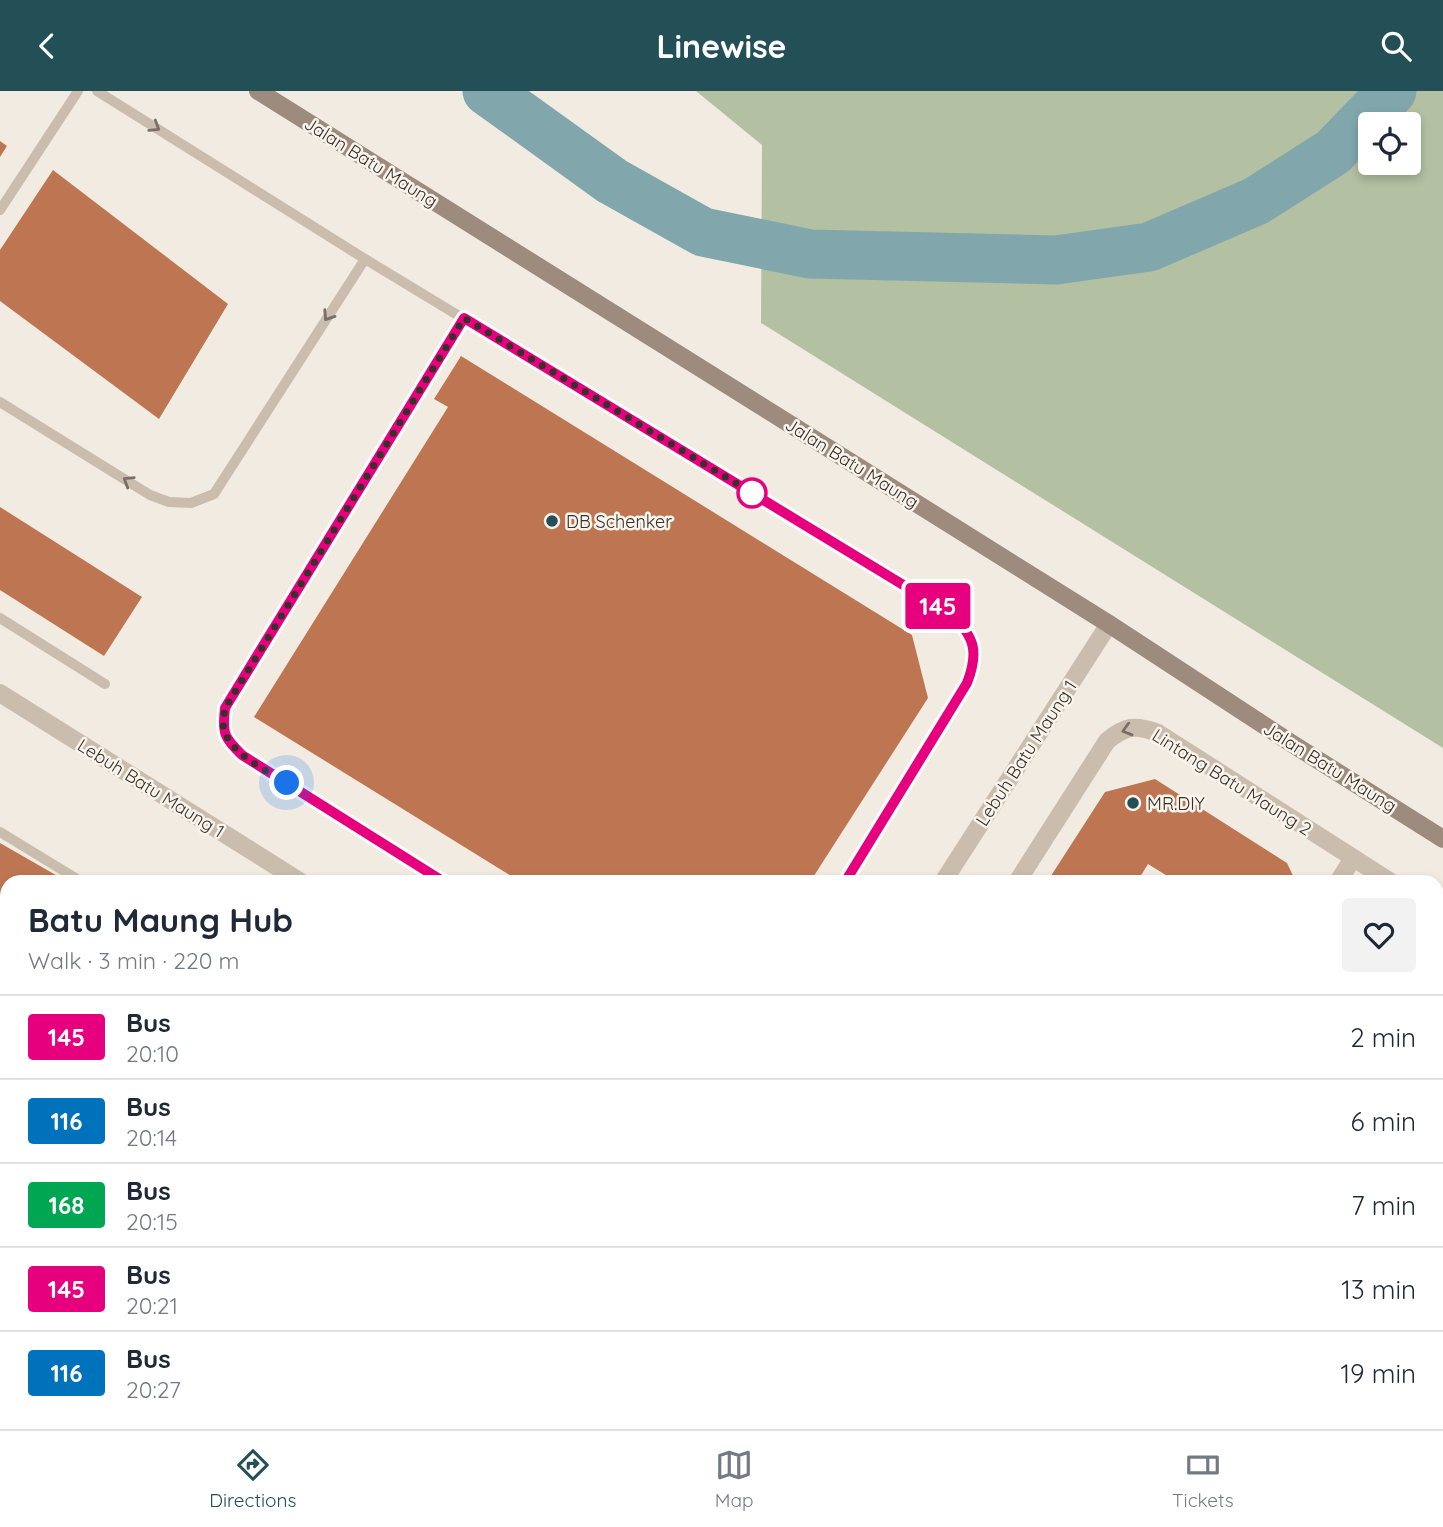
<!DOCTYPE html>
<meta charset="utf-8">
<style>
:root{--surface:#fff;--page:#f2f2f3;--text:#1f2937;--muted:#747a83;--line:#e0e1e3;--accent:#234f57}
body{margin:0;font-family:Quicksand,sans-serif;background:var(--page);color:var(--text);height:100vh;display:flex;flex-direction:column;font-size:26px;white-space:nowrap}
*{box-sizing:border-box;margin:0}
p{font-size:23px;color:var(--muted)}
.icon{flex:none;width:38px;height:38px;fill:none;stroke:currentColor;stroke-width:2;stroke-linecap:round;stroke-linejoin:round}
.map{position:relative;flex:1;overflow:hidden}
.details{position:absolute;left:0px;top:784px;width:1444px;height:555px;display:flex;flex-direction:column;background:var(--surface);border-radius:21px 21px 0 0;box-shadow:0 4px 10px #0003}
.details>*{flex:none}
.badge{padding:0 14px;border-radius:5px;font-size:24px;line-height:46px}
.tools{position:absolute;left:1358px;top:21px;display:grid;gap:14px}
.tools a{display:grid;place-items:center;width:63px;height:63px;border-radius:7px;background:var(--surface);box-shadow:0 4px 10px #0003;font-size:35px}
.you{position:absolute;width:35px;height:35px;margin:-18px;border:5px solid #fff;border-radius:50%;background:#1a73e8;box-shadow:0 0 0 10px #1a73e833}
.map>.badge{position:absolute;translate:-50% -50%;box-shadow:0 0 0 4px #fff}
.round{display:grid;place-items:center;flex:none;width:74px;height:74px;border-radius:7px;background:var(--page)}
.summary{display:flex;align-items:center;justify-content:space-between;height:119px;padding:0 28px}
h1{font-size:33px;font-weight:700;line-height:52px}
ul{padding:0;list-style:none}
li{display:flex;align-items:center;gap:21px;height:84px;padding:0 28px;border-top:2px solid var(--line)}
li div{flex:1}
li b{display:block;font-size:26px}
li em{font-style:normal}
li .badge{min-width:77px;font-weight:700;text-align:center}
header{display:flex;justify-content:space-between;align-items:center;height:91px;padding:0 28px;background:var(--accent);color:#fff;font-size:32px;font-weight:700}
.dock{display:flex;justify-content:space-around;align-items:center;height:98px;border-top:2px solid var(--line);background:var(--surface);font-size:19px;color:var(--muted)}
.dock a{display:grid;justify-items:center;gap:4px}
.dock .on{color:var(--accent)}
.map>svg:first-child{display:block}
</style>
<header><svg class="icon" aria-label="back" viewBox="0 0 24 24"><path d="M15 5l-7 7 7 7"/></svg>Linewise<svg class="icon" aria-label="search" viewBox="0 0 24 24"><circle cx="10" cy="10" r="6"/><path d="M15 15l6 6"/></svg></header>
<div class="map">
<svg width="1443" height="1338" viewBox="0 0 1443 1338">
<rect width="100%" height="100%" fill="#f2ebe1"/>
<path fill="#b3c0a1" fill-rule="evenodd" d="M696,0H1443V657L761,232L762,54ZM1370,33H1409V72H1370Z"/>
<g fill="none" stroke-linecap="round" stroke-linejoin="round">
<polyline stroke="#81a7ad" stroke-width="49" points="487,0 612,90 703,141 810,163 1056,169 1149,156 1256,110 1333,61 1392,0"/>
</g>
<g fill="#be7652">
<polygon points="0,50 7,55 0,66"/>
<polygon points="53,79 228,213 159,328 0,210 0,159"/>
<polygon points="461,265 912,544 928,607 810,791 521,791 254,626 448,316 434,308"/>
<polygon points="0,416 142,506 104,565 0,499"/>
<polygon points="1155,688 1287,772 1296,791 1177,791 1148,773 1137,791 1047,791 1105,701"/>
<polygon points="0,752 68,791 7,791 7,848 0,844"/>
<polygon points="1437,864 1443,868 1443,962 1437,958"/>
<polygon points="0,931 7,935 7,1006 0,1003"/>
<polygon points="0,1043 7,1047 7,1126 2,1135 0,1133"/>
<polygon points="1443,1067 1443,1213 1437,1222 1437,1077"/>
<polygon points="0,1305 7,1308 7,1332 75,1332 91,1338 0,1338"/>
<polygon points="345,1332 424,1332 421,1338 342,1338"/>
<polygon points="452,1332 482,1332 492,1338 448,1338"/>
<polygon points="548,1332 622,1332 619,1338 544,1338"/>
<polygon points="656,1332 707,1332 704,1338 654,1338"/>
<polygon points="857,1332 923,1332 920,1338 853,1338"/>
<polygon points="1155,1332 1233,1332 1236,1333 1232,1338 1156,1338"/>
<polygon points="1328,1332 1365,1332 1365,1334 1336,1337"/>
</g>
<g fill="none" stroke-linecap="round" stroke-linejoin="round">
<g stroke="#cabdad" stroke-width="10">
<path d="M97,0L365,168L951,523C975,546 979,561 967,592L845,791"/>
<polyline points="0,119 78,0"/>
<polyline points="0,311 150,404 169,411 191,412 214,403 365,168"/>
<polyline points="0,527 105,593"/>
<polyline points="0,741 82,791"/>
<path d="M444,791L242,664C224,646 222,643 224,617L464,227"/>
<polyline points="1158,791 1159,791"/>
<polyline points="1437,970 1443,974"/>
<polyline points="0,1032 7,1036"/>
<polyline points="1437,1054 1443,1045"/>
<polyline points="0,1169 7,1158"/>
<polyline points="1437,1298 1443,1300"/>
<polyline points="1015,1332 1028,1338"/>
<polyline points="957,1338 960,1332"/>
<polyline points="1238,1338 1242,1332"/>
</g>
<g stroke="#cabdad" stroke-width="18">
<polyline points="0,602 301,791"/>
<polyline points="943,791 1109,533"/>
<path d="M1017,791L1107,650C1125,635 1135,633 1158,642L1391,791"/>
<polyline points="1338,791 1353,767"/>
<polyline points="1437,820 1443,824"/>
<polyline points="0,889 7,893"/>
<polyline points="0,1196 7,1200"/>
<polyline points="1437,1266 1443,1256"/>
<polyline points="225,1332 236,1338"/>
<polyline points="1270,1332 1279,1338"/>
<polyline points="1007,1338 1010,1332"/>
<polyline points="1392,1338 1396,1332"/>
</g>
<polyline stroke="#9d8c7e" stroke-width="18" points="258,0 1109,533 1291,652 1443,748"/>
</g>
<defs><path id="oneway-chevron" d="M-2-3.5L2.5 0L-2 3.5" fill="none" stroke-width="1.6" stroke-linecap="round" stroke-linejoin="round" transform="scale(1.75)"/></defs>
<g stroke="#7a6f66">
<use href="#oneway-chevron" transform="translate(155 36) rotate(32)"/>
<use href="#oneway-chevron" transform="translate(328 225) rotate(123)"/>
<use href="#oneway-chevron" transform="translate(128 390) rotate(-148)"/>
<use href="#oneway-chevron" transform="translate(1127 639) rotate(164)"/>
</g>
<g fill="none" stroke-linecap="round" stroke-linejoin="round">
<g stroke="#fff" stroke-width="16">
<path id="line" d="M444,791L242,664C224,646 222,643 225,617L464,227L951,523C975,546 979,561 967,592L845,791"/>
</g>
<use href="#line" stroke="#e6007e" stroke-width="10"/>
<path stroke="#38302b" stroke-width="7" stroke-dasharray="0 12.6" d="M287,692C267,680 231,663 224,639C222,633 224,624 225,617L464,227L752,402"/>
</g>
<circle fill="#fff" stroke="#e6007e" stroke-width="3.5" cx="752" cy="402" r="14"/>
<g fill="#234f57" stroke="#f9f5ed" stroke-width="2.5">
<circle cx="552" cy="430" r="7"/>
<circle cx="1133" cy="712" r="7"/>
</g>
<g text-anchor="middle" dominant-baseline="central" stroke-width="5" stroke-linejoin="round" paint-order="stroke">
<g font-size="18" fill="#38302b" stroke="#f9f5ed">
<text transform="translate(371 71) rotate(32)">Jalan Batu Maung</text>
<text transform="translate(852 372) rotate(32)">Jalan Batu Maung</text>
<text transform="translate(1026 662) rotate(-57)">Lebuh Batu Maung 1</text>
<text transform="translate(1330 676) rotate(32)">Jalan Batu Maung</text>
<text transform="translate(1232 691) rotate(32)">Lintang Batu Maung 2</text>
<text transform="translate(151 697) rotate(32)">Lebuh Batu Maung 1</text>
</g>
<g font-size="18" fill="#38302b" stroke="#f9f5ed" text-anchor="start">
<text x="566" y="430">DB Schenker</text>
<text x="1147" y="712">MR.DIY</text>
</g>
</g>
</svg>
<div class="tools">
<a><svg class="icon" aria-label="locate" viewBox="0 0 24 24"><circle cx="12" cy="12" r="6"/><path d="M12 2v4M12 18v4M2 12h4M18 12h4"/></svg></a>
</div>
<div class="you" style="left:287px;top:692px"></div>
<b class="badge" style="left:938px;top:515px;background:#e6007e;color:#fff">145</b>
<section class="details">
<div class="summary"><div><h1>Batu Maung Hub</h1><p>Walk · 3 min · 220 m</p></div><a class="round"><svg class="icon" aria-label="heart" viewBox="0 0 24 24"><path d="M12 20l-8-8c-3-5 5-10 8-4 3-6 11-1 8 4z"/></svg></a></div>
<ul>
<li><span class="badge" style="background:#e6007e;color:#fff">145</span><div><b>Bus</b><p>20:10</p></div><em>2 min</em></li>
<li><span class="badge" style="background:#0072bc;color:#fff">116</span><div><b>Bus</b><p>20:14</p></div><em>6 min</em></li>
<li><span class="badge" style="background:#00a651;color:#fff">168</span><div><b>Bus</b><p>20:15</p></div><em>7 min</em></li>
<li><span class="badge" style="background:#e6007e;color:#fff">145</span><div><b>Bus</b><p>20:21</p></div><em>13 min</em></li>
<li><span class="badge" style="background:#0072bc;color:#fff">116</span><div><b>Bus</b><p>20:27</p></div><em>19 min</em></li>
</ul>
</section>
</div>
<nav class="dock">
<a class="on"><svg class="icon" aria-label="directions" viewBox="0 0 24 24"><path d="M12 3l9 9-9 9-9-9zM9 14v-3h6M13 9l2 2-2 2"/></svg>Directions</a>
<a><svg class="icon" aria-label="map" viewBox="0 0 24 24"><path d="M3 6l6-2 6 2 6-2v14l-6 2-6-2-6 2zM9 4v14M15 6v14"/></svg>Map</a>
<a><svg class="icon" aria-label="tickets" viewBox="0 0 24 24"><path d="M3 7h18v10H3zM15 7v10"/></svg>Tickets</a>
</nav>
